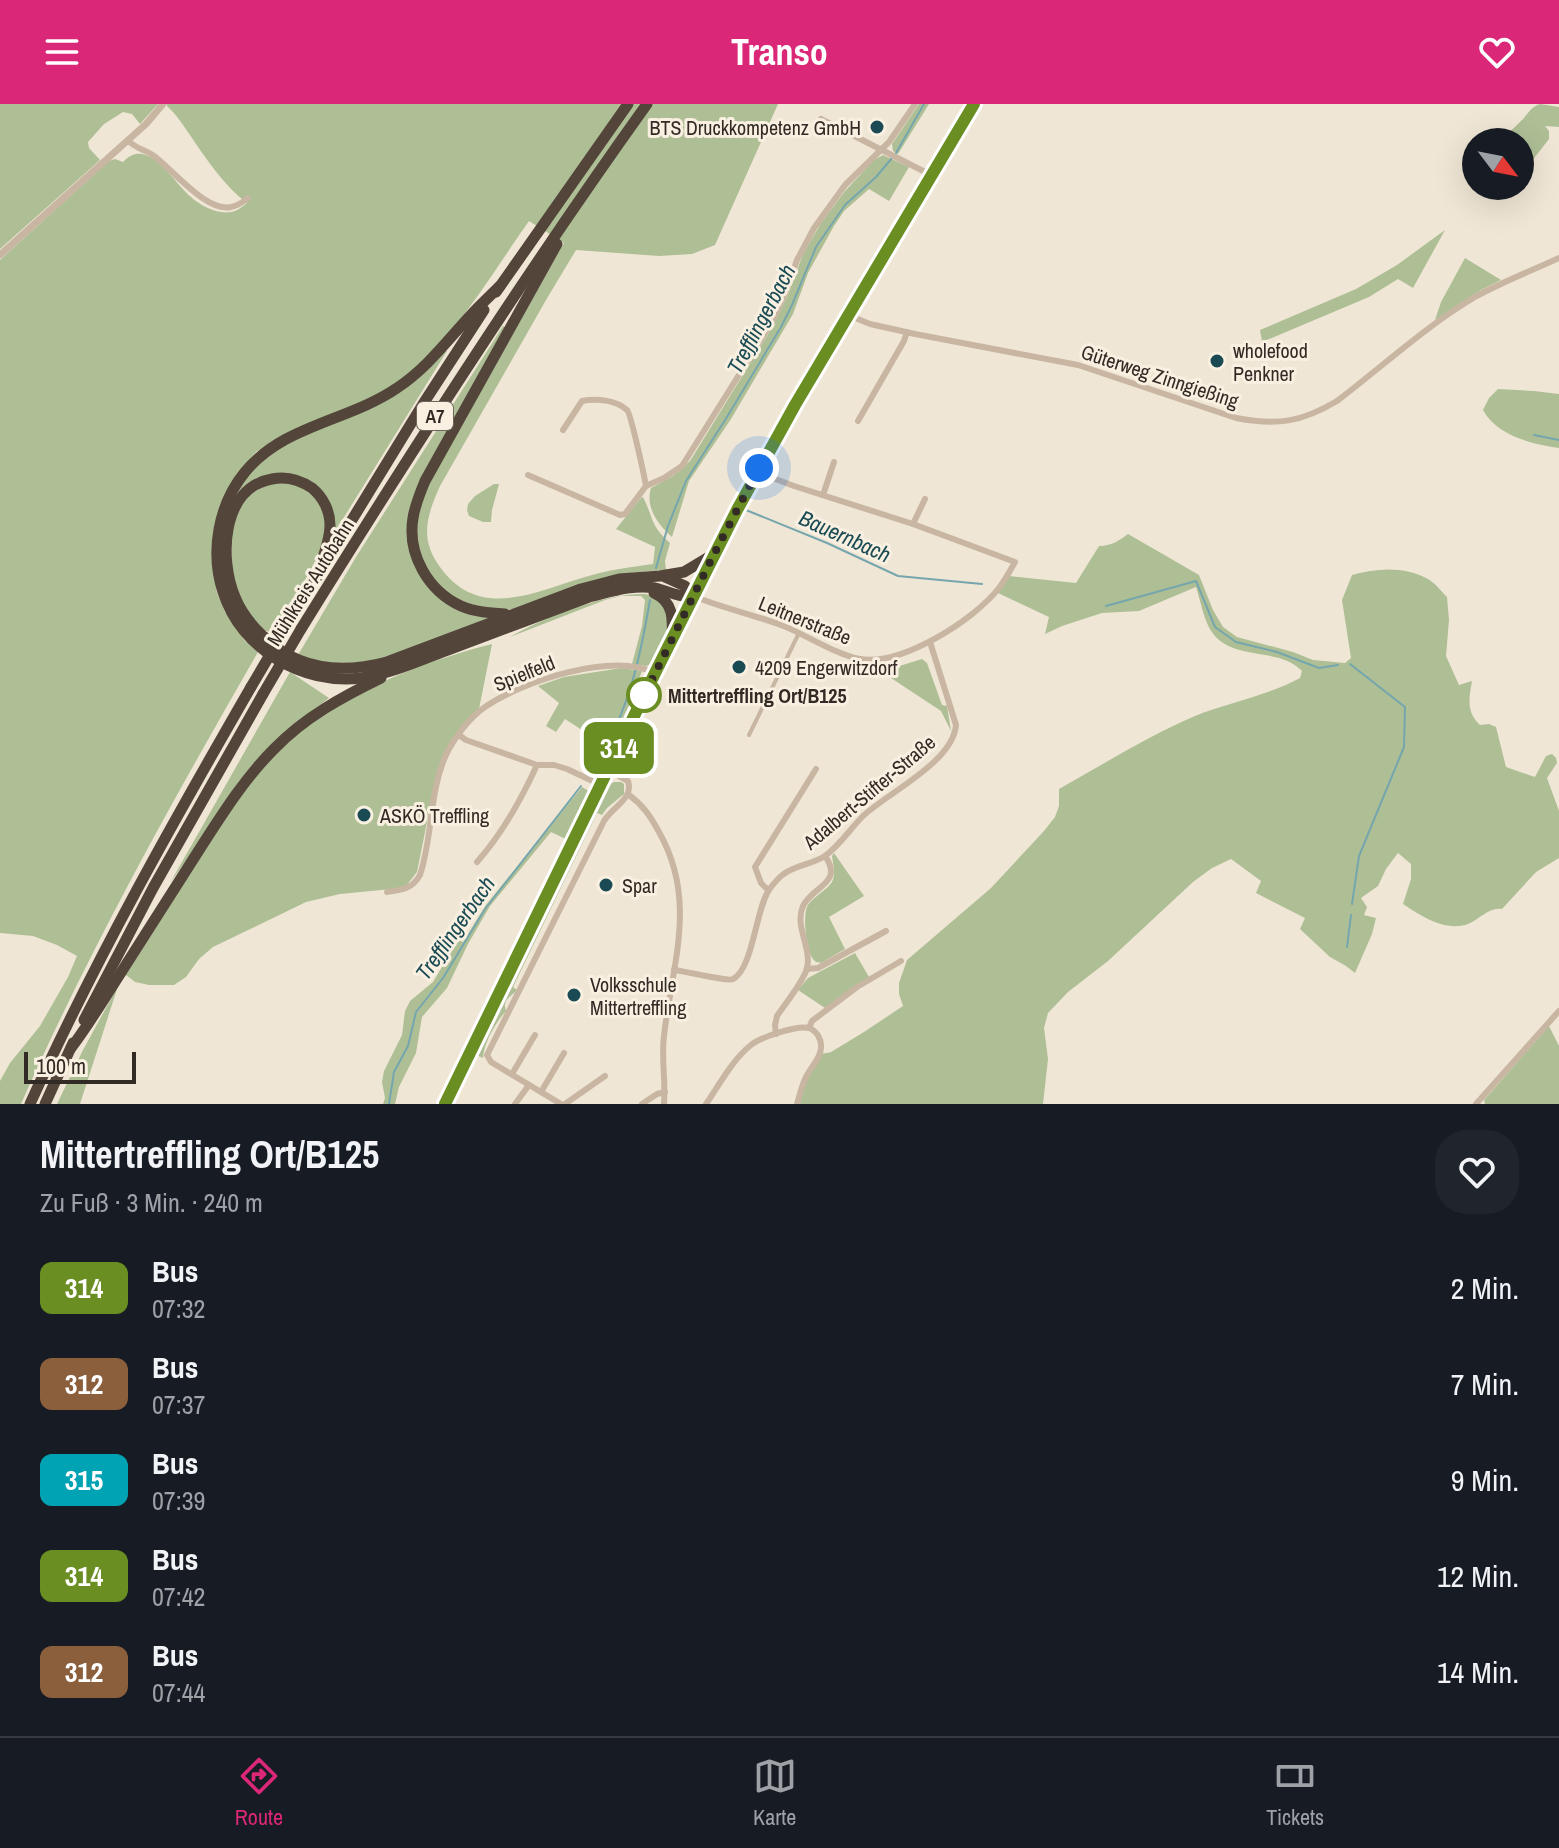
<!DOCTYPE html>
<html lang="de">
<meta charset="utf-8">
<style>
:root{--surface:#171b24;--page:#20242c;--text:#f1f3f6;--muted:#9ea1a6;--line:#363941;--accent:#db2777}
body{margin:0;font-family:"Archivo Narrow",sans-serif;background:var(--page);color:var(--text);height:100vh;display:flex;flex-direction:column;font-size:30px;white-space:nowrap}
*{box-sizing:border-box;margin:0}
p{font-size:26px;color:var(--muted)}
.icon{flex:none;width:44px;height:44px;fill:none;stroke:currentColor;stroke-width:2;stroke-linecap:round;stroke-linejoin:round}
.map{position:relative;height:1000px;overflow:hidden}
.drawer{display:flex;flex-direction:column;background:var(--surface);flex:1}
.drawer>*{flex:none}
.badge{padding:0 16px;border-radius:12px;font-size:28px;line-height:52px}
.needle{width:52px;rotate:122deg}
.fabs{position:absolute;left:1462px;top:24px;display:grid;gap:16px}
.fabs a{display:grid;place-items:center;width:72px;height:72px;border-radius:50%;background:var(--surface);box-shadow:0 8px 32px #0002;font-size:40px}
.scale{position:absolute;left:24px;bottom:20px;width:112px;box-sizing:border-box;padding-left:8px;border:4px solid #322a24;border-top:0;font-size:22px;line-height:28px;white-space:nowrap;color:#322a24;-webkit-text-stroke:6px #f9f0e1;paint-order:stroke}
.you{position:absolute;width:40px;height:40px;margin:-20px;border:6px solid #fff;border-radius:50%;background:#1a73e8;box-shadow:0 0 0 12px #1a73e833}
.map>.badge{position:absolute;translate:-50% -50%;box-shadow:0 0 0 4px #fff}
.round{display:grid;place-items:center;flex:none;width:84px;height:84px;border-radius:32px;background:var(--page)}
.overview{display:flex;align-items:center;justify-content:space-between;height:136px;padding:0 40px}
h1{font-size:38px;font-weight:700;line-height:60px}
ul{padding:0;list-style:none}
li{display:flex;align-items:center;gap:24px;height:96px;padding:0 40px}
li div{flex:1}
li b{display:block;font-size:30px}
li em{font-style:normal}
li .badge{min-width:88px;font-weight:700;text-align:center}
header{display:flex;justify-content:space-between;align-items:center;height:104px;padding:0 40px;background:var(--accent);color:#fff;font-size:36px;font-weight:700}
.dock{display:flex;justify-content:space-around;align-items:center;height:112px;border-top:2px solid var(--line);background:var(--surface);font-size:22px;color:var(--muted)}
.dock a{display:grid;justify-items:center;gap:4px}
.dock .selected{color:var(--accent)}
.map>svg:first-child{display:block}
</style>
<header><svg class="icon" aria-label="menu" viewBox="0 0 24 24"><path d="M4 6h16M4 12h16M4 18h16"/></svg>Transo<svg class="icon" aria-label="heart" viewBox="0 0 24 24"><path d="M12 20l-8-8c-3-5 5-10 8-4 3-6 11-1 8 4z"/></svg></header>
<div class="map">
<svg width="1559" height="1000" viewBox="0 0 1559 1000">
<rect width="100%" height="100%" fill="#f0e6d5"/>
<g fill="#aebf96">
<polygon points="0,0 158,0 140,20 132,10 123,8 104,20 88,38 89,44 100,56 0,145"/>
<path d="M167,0H778L715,141L692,150L659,152L576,146L546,196L440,382C427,411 419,435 440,463C481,520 540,485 592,471C612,465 633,463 653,460L655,443L616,425L641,394L643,393C654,415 650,421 670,439L665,457L666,466C648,467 630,468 612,473C582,481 523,510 494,506C487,505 478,502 471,500C454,495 442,486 432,472C407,437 417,411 431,374L564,139L529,117C490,172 450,243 393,282C356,307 310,317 271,338L256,348L242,364L214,470L217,489L225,508L245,537L258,548C173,696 90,844 21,1000H0V977L10,959L40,922L68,873L77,852L57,841L33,832L0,829V156L109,57L115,55L123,58C145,34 168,69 182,84C193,97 213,111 231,108C237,107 242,103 247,99C225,83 206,55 190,31C182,20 177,11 167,2Z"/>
<polygon points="919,0 929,0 898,50 893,47 892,40"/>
<path d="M1540,0L1559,3V23L1545,22L1549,27V35L1520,72V38H1500C1507,30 1513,25 1520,18C1528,11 1529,4 1540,0Z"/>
<path d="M883,51L909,63L889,97L869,85L844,107L834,122L808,169L793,210L731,315L689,377L672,433C658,421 645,403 651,384L673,372L690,357L770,227L788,191L803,150L821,119L845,87L874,56Z"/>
<polygon points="1445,126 1413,184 1398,175 1369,193 1262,238 1260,226 1356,185 1397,161"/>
<polygon points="1465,154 1501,176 1481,186 1435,216 1441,198"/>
<polygon points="503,222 506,224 408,420 433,486 500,512 370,559 330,561 298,551 356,453"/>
<path d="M445,246L447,247L333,431C334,412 329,395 313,382C303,374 291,370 279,370C219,371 215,453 232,495C239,512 251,526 265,539L262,541C237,520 222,490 220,456C217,403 245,356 294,334C320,322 348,315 374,303C401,289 424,267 445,246Z"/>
<path d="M1498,285L1534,287L1559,290V344C1532,340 1497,332 1483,306L1489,294Z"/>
<path d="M271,378C279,378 289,378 296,380C302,381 307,387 312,390C353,423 290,497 270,528L259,525L236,489L232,473L231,427L243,395Z"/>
<polygon points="494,380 499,380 492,406 491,418 483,418 469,412 467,406 468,400 475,392"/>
<path d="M1128,430L1199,471L1213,506L1223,523L1237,533L1293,548L1313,556L1345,559L1351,554L1342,496L1352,471C1377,464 1405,462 1428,475C1435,479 1441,487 1447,493L1449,516L1446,552L1459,581L1472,577C1469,594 1466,608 1480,621L1489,620L1496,623L1506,663L1535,673L1546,652L1552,650L1556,654L1557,659L1547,674L1559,707V754L1536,768L1502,805C1489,803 1480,815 1468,820C1445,828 1421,812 1403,800L1411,775V760L1398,749L1386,765L1378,782L1361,794L1367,803L1364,811L1376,814L1372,830L1355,869L1346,862L1330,853L1300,825L1305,814L1256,789L1261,777L1231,755L1212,764L1193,778L1108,857L1068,888L1048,909L1044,924L1048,955L1043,1000H799L804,982L822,950L831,948L864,928L903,902L899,890V879L907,856L991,784L1044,727L1055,713L1059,702V685C1104,660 1148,632 1195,612C1230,598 1267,592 1300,574L1302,567C1279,543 1236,557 1214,531C1204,519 1201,498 1196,483L1139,507L1102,509L1062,522L1045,530L1049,513L996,488L1009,472L1076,479L1099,442C1111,442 1119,437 1128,430Z"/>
<path d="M645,490L653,492L663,498L669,522L653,560L646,562L632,560L642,522L645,496L641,492H621L605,496L510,533C545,513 605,489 645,490Z"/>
<path d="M492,540L479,605L449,640L444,650L435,678L417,768L406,782L392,785L340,790L306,798L213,843L199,855L186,873L174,881H149L135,878L126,871C150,833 174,795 198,757C225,714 251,671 289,636C341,589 425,557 492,540Z"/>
<polygon points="922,555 927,559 942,601 947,602 951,627 941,607 885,570 881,560 893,564"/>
<polygon points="621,564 642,567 633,591 632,602 611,645 565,615 556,628 546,622 559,599 538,582 564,573"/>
<polygon points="290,568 329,594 290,624 256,659 170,779"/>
<path d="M614,678H621L624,680V690L607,704L602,711L597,709L513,883L517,886C510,894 502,895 506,907C496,918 484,938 483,954L474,950L599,693L604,684Z"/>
<polygon points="582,683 592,689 570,737 551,728 490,802 468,840 447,884 422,913 416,949 399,983 395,1000 383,1000 385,994 382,978 384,967 402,931 405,907 410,897 433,878 458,836 463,838 486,801"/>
<path d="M834,749L864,792L829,813L845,845L821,859C819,858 816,859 815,857C806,851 802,809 808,801C814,792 826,787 832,778C836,770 833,760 832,752Z"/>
<polygon points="855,849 869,873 825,904 798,886 808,874"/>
<polygon points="118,882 80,1000 57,1000 83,946"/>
<polygon points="1549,922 1559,942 1559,1000 1485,1000 1484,996"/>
</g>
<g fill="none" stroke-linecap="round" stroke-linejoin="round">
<g stroke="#75a6ad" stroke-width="2">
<polyline points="896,49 924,0"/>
<polyline points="1534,331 1559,336"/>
<polyline points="746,406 827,439 898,472 982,480"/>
<polyline points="656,464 668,422 686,377 727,313 781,223 792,201 816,143 845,101 876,73 892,54"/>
<polyline points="1106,502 1196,477 1215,523 1236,538 1277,548 1319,564 1338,561"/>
<polyline points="1350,560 1405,603 1404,643 1359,752 1352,800"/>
<path d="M605,644C631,598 641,548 650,496"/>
<polyline points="1347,843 1351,811"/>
<polyline points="389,1000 394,968 408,942 416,908 443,874 485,805 581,682"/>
</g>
<polyline stroke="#c8b6a2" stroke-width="4" points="749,631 799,529"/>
<g stroke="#c8b6a2" stroke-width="6">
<polyline points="821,15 931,71"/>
<path d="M128,36C135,45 145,45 154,52C173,66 207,109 231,103C237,102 243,98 248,94"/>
<path d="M848,211L870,220L915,230L1078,261L1236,314C1277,322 1302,318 1337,297C1383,262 1426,222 1475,193C1502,178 1531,167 1559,154"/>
<polyline points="858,317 904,237 907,228"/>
<path d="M563,326L582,297C596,294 616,296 627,306C631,310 644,371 646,382L664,374L682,362L772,218L785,190L797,156L814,124L845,81L889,38L915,0"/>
<polyline points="528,371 620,411 625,410 646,382"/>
<polyline points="823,391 834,358"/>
<polyline points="913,420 925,395"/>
<path d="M693,492C722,504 752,510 781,521C805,530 836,551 860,555C902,562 974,516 999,484C1005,476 1010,467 1015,458L913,420L794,382L757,368"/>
<polyline points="459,631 466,636 537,661 554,661 567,665 601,681"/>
<path d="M629,691C643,701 651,713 659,728C698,797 672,860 664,932C661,955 666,977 664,1000"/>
<path d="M477,758C503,729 521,696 537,661"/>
<polyline points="768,786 761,779 755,763 816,665"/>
<path d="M387,788C402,786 412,785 420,771C433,732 429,688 446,651C454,634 470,613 485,603C523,577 611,548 655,569"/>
<polyline points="807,865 818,864 886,827"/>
<path d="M674,866C684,867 729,878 733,875C753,865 756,804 769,786C772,781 777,776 781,772C794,761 811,761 825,752C840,741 850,725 863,712C889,688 953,658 956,621L930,538"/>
<polyline points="809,924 812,917 857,883 901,857"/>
<path d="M776,930L775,921L777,912C785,900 804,877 807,864C812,844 794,822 803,802C813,782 844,779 825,752"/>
<polyline points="512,970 535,931"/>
<polyline points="541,988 564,949"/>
<polyline points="515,1000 529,981"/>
<path d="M561,1000L491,958L487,951L604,717C612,703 634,695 628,677L608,666"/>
<polyline points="565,1000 605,972"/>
<polyline points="642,1000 657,990 665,988"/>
<path d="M706,1000C720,980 732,956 751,941C761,933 797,921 809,924C817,927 822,936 821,944C821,953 812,962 807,971C802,980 800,990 797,1000"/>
<polyline points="1476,1000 1559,907"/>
</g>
<polyline stroke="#c8b6a2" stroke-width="7" points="0,151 146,20 163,0"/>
<polyline stroke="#756255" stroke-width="9" points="446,1000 655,569 737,406 795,301 974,0"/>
<g stroke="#54453b" stroke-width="11">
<path d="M500,182C490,192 479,202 470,212C447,237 426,265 397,284C349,317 283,321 245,368C218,401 210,448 223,488C241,545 302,581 361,574C393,569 423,555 453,544C498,527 544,510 589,493C610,488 633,480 655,484C668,487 679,494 693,492"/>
<polyline points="496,188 628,0"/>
<polyline points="665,473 685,482 693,492"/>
<path d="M316,474C321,457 330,439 330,421C330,407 323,393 312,384C300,376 286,372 272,375C221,384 219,455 235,493C241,508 251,521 263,532C298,567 342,570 387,558L581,485L619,475L660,472L684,468L714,450"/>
<path d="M654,489C674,498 673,515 672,535"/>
<path d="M505,510C490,509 475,508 461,502C428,487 407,450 413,414C415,401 420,389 425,377L557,140"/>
<polyline points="290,517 423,300 484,206"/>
<path d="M301,525C412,346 525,170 647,0"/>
<polyline points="84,916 153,784 263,590"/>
<path d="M71,944C90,919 105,893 122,867C148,826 175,784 201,743C223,709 245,674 274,645C305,613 342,593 381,574"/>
<path d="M30,1000C95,856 172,720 251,583"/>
<polyline points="45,1000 73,939"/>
</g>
<g stroke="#54453b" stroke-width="11">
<polyline points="251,583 290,517"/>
<polyline points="263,590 301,525"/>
</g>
</g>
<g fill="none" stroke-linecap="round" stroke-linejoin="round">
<g stroke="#fff" stroke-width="18">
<polyline id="line" points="445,1000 655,569 737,406 795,301 974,0"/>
</g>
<use href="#line" stroke="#6b8e23" stroke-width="12"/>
<polyline stroke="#322a24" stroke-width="8" stroke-dasharray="0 14.4" points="644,591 642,596 714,450 759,364"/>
</g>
<g fill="#1a4b54" stroke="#f9f0e1" stroke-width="3">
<circle cx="877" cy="23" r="8"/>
<circle cx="1217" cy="257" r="8"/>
<circle cx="739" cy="563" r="8"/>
<circle cx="364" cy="711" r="8"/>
<circle cx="606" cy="781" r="8"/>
<circle cx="574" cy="891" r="8"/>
</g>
<circle fill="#fff" stroke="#6b8e23" stroke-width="4" cx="644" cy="591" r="16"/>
<g text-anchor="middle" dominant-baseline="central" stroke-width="6" stroke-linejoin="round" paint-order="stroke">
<rect fill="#f9f0e1" stroke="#6e655d" stroke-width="2" x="417" y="298" width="36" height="28" rx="6"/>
<g font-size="18" font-weight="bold" fill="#322a24">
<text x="435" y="312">A7</text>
</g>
<g font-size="20" fill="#322a24" stroke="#f9f0e1" text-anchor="start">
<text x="861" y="23" text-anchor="end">BTS Druckkompetenz GmbH</text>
<text x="1233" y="246">wholefood<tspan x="1233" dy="23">Penkner</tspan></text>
<text x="755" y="563">4209 Engerwitzdorf</text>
<text x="380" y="711">ASKÖ Treffling</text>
<text x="622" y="781">Spar</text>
<text x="590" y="880">Volksschule<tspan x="590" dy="23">Mittertreffling</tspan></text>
</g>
<g font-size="20" fill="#322a24" stroke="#f9f0e1">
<text transform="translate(1160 272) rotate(18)">Güterweg Zinngießing</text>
<text transform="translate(310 478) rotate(-58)">Mühlkreis Autobahn</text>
<text transform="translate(805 516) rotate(22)">Leitnerstraße</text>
<text transform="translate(524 569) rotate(-22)">Spielfeld</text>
<text transform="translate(869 688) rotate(-40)">Adalbert-Stifter-Straße</text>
</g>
<g font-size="20" font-weight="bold" fill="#322a24" stroke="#f9f0e1" text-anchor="start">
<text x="668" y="591">Mittertreffling Ort/B125</text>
</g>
<g font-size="22" font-style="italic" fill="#1a4b54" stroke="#f9f0e1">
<text transform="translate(761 215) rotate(-62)">Trefflingerbach</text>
<text transform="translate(845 432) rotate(24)">Bauernbach</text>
<text transform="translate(455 824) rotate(-55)">Trefflingerbach</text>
</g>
</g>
</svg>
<div class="fabs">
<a><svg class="needle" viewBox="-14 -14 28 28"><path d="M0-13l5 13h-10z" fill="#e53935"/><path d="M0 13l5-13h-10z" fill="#9ea1a6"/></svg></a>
</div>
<div class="scale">100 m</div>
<div class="you" style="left:759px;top:364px"></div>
<b class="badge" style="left:619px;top:644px;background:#6b8e23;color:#fff">314</b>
</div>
<section class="drawer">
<div class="overview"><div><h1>Mittertreffling Ort/B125</h1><p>Zu Fuß · 3 Min. · 240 m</p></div><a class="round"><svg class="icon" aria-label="heart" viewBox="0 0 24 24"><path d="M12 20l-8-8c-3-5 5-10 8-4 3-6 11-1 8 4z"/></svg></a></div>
<ul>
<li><span class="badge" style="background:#6b8e23;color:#fff">314</span><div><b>Bus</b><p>07:32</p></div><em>2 Min.</em></li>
<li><span class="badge" style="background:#8b5e3c;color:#fff">312</span><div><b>Bus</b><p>07:37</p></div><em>7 Min.</em></li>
<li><span class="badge" style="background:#00a3b4;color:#fff">315</span><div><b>Bus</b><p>07:39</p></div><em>9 Min.</em></li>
<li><span class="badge" style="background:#6b8e23;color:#fff">314</span><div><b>Bus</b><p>07:42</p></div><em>12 Min.</em></li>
<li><span class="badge" style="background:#8b5e3c;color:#fff">312</span><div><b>Bus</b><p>07:44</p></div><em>14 Min.</em></li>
</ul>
</section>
<nav class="dock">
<a class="selected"><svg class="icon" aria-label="directions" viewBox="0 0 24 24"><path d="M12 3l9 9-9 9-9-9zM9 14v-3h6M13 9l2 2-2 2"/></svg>Route</a>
<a><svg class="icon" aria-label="map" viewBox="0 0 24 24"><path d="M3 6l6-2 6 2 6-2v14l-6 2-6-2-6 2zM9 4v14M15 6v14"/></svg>Karte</a>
<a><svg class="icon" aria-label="tickets" viewBox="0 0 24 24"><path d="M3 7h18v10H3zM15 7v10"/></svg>Tickets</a>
</nav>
